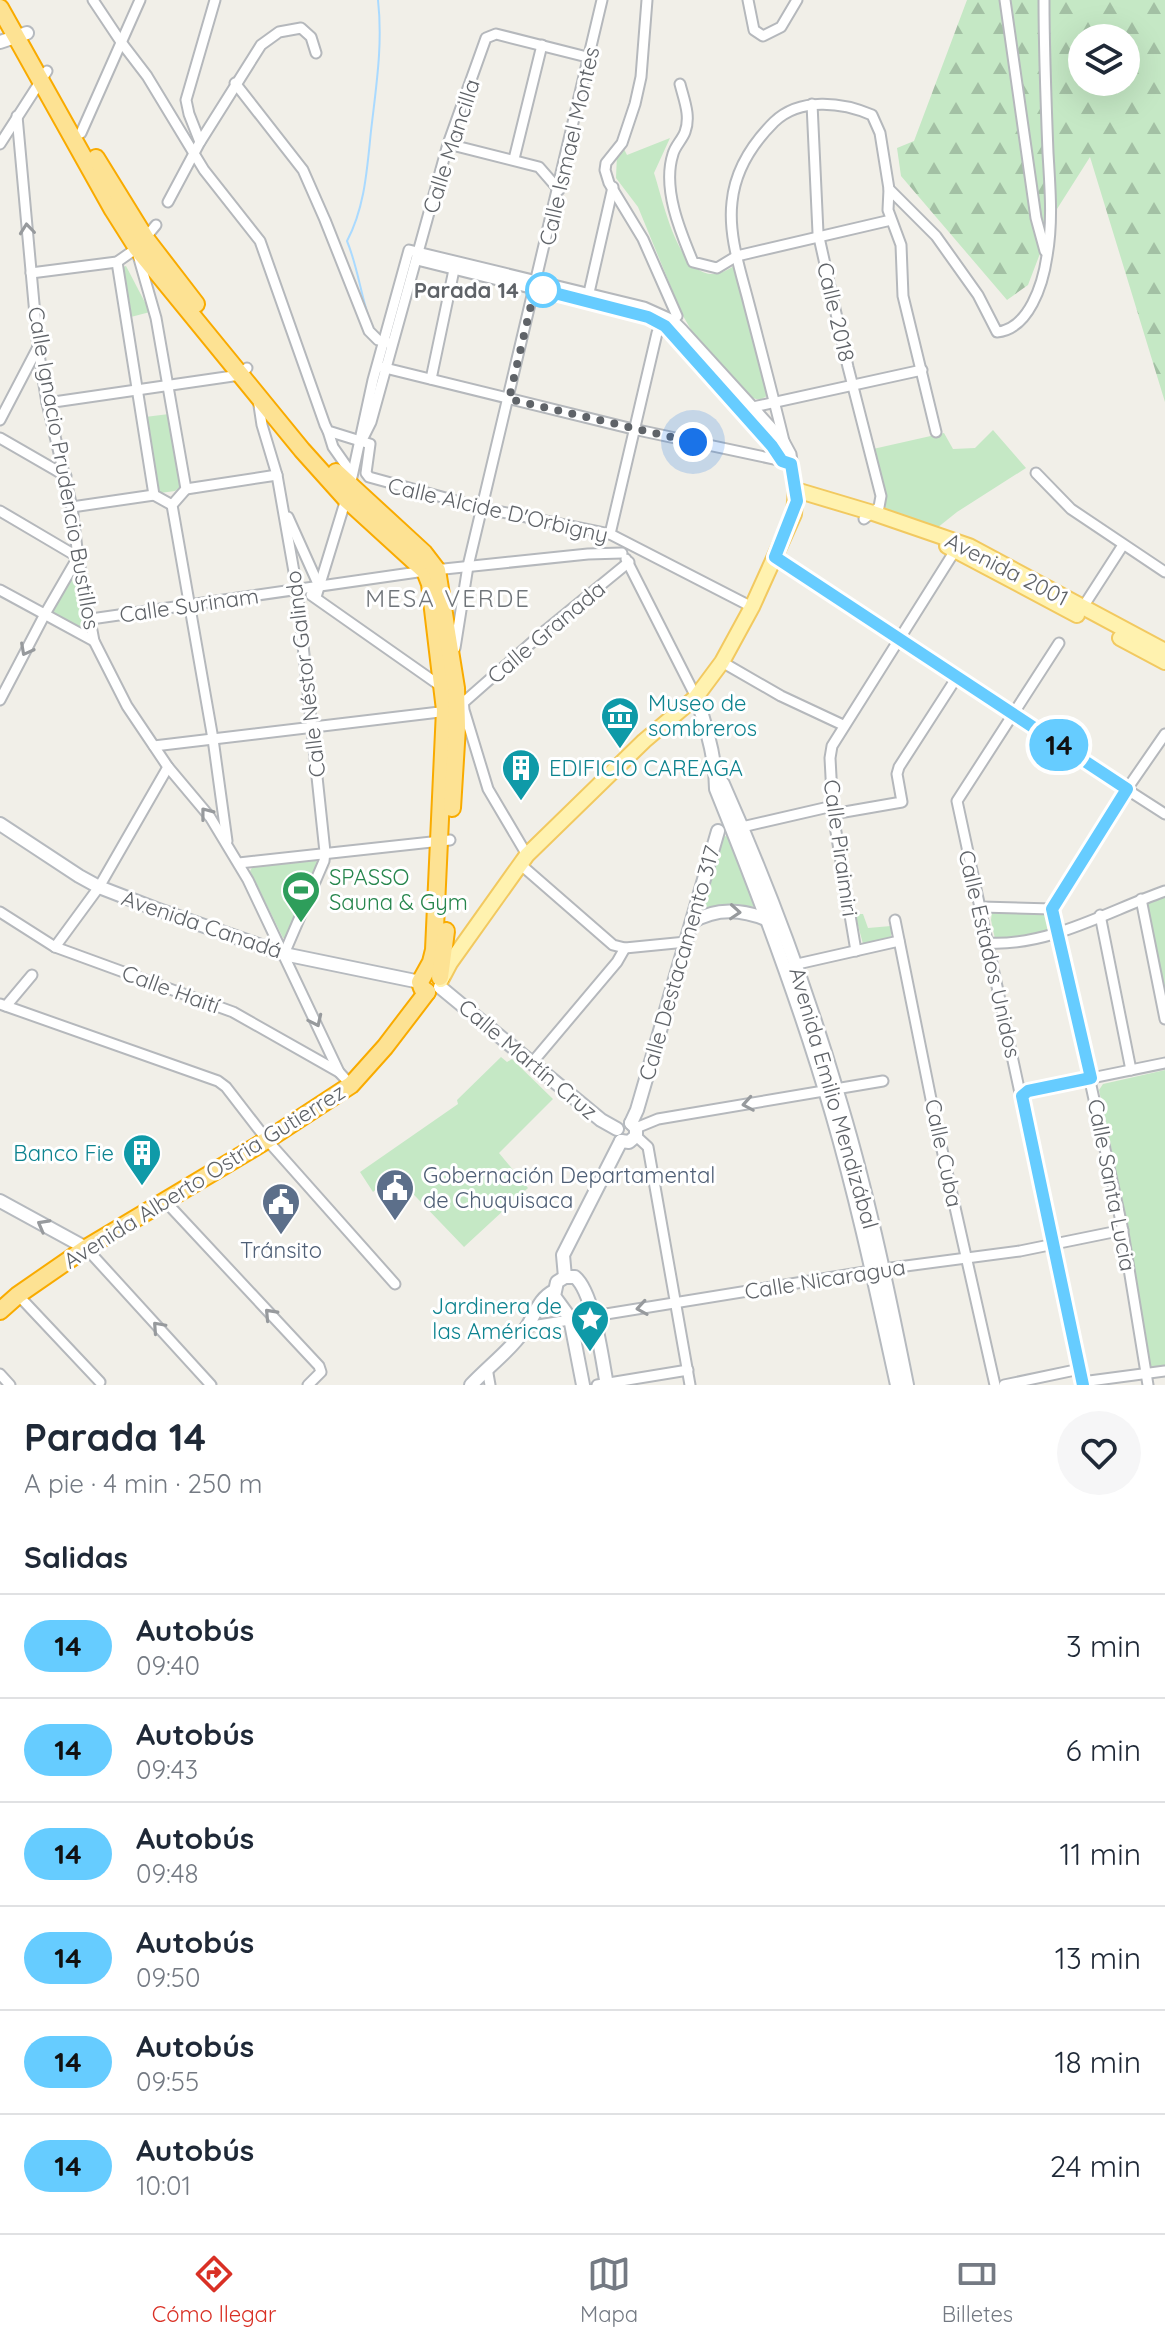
<!DOCTYPE html>
<html lang="es">
<meta charset="utf-8">
<style>
:root{--surface:#fff;--page:#f6f6f7;--text:#1f2937;--muted:#747a83;--line:#e0e1e3;--accent:#d93025}
body{margin:0;font-family:Quicksand,sans-serif;background:var(--page);color:var(--text);height:100vh;display:flex;flex-direction:column;font-size:30px;white-space:nowrap}
*{box-sizing:border-box;margin:0}
p{font-size:26px;color:var(--muted)}
.icon{flex:none;width:44px;height:44px;fill:none;stroke:currentColor;stroke-width:2;stroke-linecap:round;stroke-linejoin:round}
.map{position:relative;height:1385px;overflow:hidden}
.sheet{display:flex;flex-direction:column;background:var(--surface);flex:1}
.sheet>*{flex:none}
.badge{padding:0 16px;border-radius:26px;font-size:28px;line-height:52px}
.fabs{position:absolute;left:1068px;top:24px;display:grid;gap:16px}
.fabs a{display:grid;place-items:center;width:72px;height:72px;border-radius:50%;background:var(--surface);box-shadow:0 8px 32px #0002;font-size:40px}
.you{position:absolute;width:40px;height:40px;margin:-20px;border:6px solid #fff;border-radius:50%;background:#1a73e8;box-shadow:0 0 0 12px #1a73e833}
.map>.badge{position:absolute;translate:-50% -50%;box-shadow:0 0 0 4px #fff}
h2{padding:0 24px;font-size:30px;line-height:72px}
.round{display:grid;place-items:center;flex:none;width:84px;height:84px;border-radius:42px;background:var(--page)}
.headline{display:flex;align-items:center;justify-content:space-between;height:136px;padding:0 24px}
h1{font-size:38px;font-weight:700;line-height:60px}
ul{padding:0;list-style:none}
li{display:flex;align-items:center;gap:24px;height:104px;padding:0 24px;border-top:2px solid var(--line)}
li div{flex:1}
li b{display:block;font-size:30px}
li em{font-style:normal}
li .badge{min-width:88px;font-weight:700;text-align:center}
.tabs{display:flex;justify-content:space-around;align-items:center;height:112px;border-top:2px solid var(--line);background:var(--surface);font-size:22px;color:var(--muted)}
.tabs a{display:grid;justify-items:center;gap:4px}
.tabs .selected{color:var(--accent)}
.map>svg:first-child{display:block}
</style>
<div class="map">
<svg width="1165" height="1385" viewBox="0 0 1165 1385">
<defs>
<pattern id="forest-firs" width="22" height="20" patternUnits="userSpaceOnUse" patternTransform="scale(2)"><rect width="22" height="20" fill="#c5e8c5"/><path d="M5 1l3.5 6h-7zM16 11l3.5 6h-7z" fill="#a3c0a4"/></pattern>
</defs>
<rect width="100%" height="100%" fill="#f1efe8"/>
<g fill="#c5e8c5">
<path d="M670,138L654,173C665,206 683,304 735,265L768,389L767,396C759,401 754,400 747,394L694,335L682,314L638,207L616,178L617,154L623,147L627,155Z"/>
<polygon points="126,266 150,312 127,318 120,268"/>
<polygon points="169,414 181,486 175,491 160,493 145,417"/>
<polygon points="993,430 1026,468 957,512 937,528 885,512 886,498 873,449 944,433 953,449 975,448"/>
<polygon points="75,570 80,571 87,630 83,631 52,615 51,612"/>
<path d="M724,836L731,837L754,907C733,902 719,903 699,910Z"/>
<polygon points="314,859 319,863 287,938 283,938 250,871 253,866"/>
<polygon points="1165,896 1165,999 1146,908 1147,902"/>
<polygon points="992,912 1048,913 1053,928 1051,933 1021,940 995,939 991,920"/>
<polygon points="855,914 863,914 868,928 891,926 891,938 863,944"/>
<polygon points="501,1057 507,1062 512,1059 553,1099 499,1153 528,1188 464,1247 394,1174 373,1192 360,1172 458,1104 457,1100"/>
<polygon points="1165,1070 1165,1366 1151,1368 1129,1232 1099,1090 1103,1084"/>
</g>
<path fill="url(#forest-firs)" fill-rule="evenodd" d="M967,0H1165V402L1090,157L1057,209L1028,285L1007,300L901,176L897,148L914,141ZM1082,38H1126V82H1082Z"/>
<g fill="none" stroke-linecap="round" stroke-linejoin="round">
<path stroke="#aadaff" stroke-width="2" d="M368,315C360,290 357,265 347,241C365,207 367,169 371,131C376,87 383,45 378,0"/>
<g stroke="#b5b8bc" stroke-width="13">
<g id="street">
<polyline points="93,0 121,42 147,76 204,170 260,241 325,425 328,431 370,444 366,473 369,477 482,508 610,534 752,607"/>
<polyline points="748,0 754,30 763,36 781,27 797,0"/>
<polyline points="1005,0 1036,218 1045,251"/>
<polyline points="235,83 303,170 325,220 369,331 378,340 390,343"/>
<path d="M680,84C684,100 691,116 685,132C682,140 675,146 673,154C662,188 680,231 693,262L717,268L737,256L891,220"/>
<polyline points="812,104 818,233 848,367 881,496 879,507 864,519"/>
<polyline points="17,116 38,348 47,403 72,507 78,557 94,641 127,706 168,767 210,817 248,880 339,1072 351,1085"/>
<polyline points="81,133 140,0"/>
<polyline points="200,142 189,114 186,100 215,0"/>
<polyline points="0,144 47,71"/>
<polyline points="448,144 539,167 559,190"/>
<polyline points="514,159 542,45"/>
<polyline points="889,189 888,210 901,245 903,296 936,432"/>
<polyline points="168,202 200,142 261,45 279,32 301,28 311,37 316,53"/>
<polyline points="138,255 156,318 186,489 172,505 213,739 227,841"/>
<path d="M417,260L648,317C691,341 738,407 772,446L782,461"/>
<polyline points="117,262 154,495 172,505"/>
<polyline points="31,273 117,262 137,248 156,225"/>
<polyline points="588,297 613,187"/>
<polyline points="381,367 633,429 783,461"/>
<polyline points="431,379 455,265"/>
<polyline points="258,399 262,425 277,475 297,589 325,852 324,861 284,954"/>
<polyline points="47,403 240,375 247,368"/>
<polyline points="753,407 922,370"/>
<polyline points="0,420 37,349"/>
<polyline points="328,431 333,447 352,474"/>
<polyline points="364,436 371,422 448,144 486,38 496,34 591,58"/>
<polyline points="0,438 66,476"/>
<path d="M784,441C773,396 761,350 749,304C741,272 728,236 732,202C735,171 753,143 774,122C800,97 842,102 872,115L880,133L889,189L936,236L978,295L997,332C1029,329 1043,284 1047,256C1053,222 1050,187 1048,153C1046,102 1044,51 1044,0"/>
<polyline points="1036,473 1071,509 1165,572"/>
<polyline points="186,489 277,475"/>
<polyline points="72,507 154,495"/>
<polyline points="0,511 78,557 45,614 0,700"/>
<polyline points="288,517 319,586"/>
<polyline points="610,534 657,333 677,316 643,239 609,183 605,170 606,163 622,143 635,104 641,77 647,0"/>
<polyline points="775,557 1127,789"/>
<polyline points="626,559 696,697"/>
<polyline points="0,590 94,641"/>
<polyline points="311,595 442,687"/>
<polyline points="316,597 350,486 373,380 409,250 644,307 673,320 683,330 784,441 791,454 796,490"/>
<polyline points="1083,607 1123,545"/>
<polyline points="91,619 425,571 588,554 622,553"/>
<polyline points="1059,643 957,801 1083,1385"/>
<polyline points="455,648 468,566 602,0"/>
<polyline points="722,662 781,696 843,725"/>
<polyline points="463,700 464,710 488,789 527,855"/>
<polyline points="464,702 546,630 629,562"/>
<polyline points="154,746 448,711"/>
<polyline points="1123,787 1165,814"/>
<polyline points="833,814 902,802 897,774 899,767 957,677"/>
<polyline points="742,827 833,806"/>
<polyline points="239,863 450,840"/>
<polyline points="520,864 613,945 625,948 686,942"/>
<polyline points="1141,899 1165,1019"/>
<polyline points="981,907 1052,909"/>
<polyline points="0,912 55,947 233,1012 339,1072"/>
<polyline points="1100,915 1131,1070"/>
<polyline points="895,920 934,1114 995,1385"/>
<path d="M989,943C1050,946 1108,911 1165,891"/>
<polyline points="55,947 99,887 168,767"/>
<polyline points="856,951 833,814 830,758 832,746 956,549"/>
<polyline points="793,965 899,941"/>
<polyline points="0,1004 218,1081 226,1087 267,1140 395,1284"/>
<polyline points="6,1006 32,975"/>
<polyline points="531,1064 617,962 625,948"/>
<polyline points="1022,1096 1028,1091 1165,1063"/>
<polyline points="636,1128 658,1119 883,1081"/>
<polyline points="636,1136 648,1147 690,1385"/>
<polyline points="165,1201 319,1366 321,1372 308,1385"/>
<polyline points="86,1248 211,1385"/>
<polyline points="18,1295 100,1382"/>
<polyline points="526,1327 883,1269 1020,1251 1123,1230"/>
<polyline points="487,1368 490,1385"/>
<polyline points="0,1374 10,1385"/>
<polyline points="1082,1382 1165,1371"/>
<polyline points="597,1385 688,1370"/>
<polyline points="1004,1385 1080,1369"/>
<polyline points="1148,1385 1122,1226 1052,909 1127,789 1165,734"/>
</g>
</g>
<g stroke="#b6babf" stroke-width="16">
<g id="secondary">
<polyline points="0,42 27,33"/>
<path d="M696,697C706,725 716,758 716,789C759,895 800,1003 832,1114C858,1203 877,1294 897,1385"/>
<path d="M716,775L723,784C767,883 805,984 836,1088C866,1185 887,1285 907,1385"/>
<polyline points="0,824 79,876 99,887 156,909 284,954 420,982"/>
<path d="M692,922C717,907 742,909 768,920L772,919"/>
<polyline points="440,987 601,1120 617,1129"/>
<polyline points="631,1123 637,1110 718,831"/>
<polyline points="621,1141 629,1142 636,1136 636,1128 631,1123"/>
<polyline points="0,1201 86,1248"/>
<polyline points="565,1277 563,1255 621,1141"/>
<path d="M471,1385C490,1365 513,1348 528,1325C536,1312 540,1298 554,1291"/>
<path d="M583,1385L570,1318L554,1296L557,1282L565,1277H575C594,1293 602,1360 607,1385"/>
</g>
</g>
<g stroke="#f2c960" stroke-width="18">
<g id="primary">
<polyline points="947,546 1077,615"/>
<polyline points="1120,638 1165,662"/>
<polyline points="441,980 450,963 527,855 644,741 696,697 722,662 752,607 794,514 796,490 873,513 969,546 1165,651"/>
</g>
</g>
<g stroke="#f9ab00" stroke-width="20">
<g id="highway">
<polyline points="0,8 113,210 137,248 302,450 346,499 425,571 430,584 445,710 434,950 431,962 420,982 422,988 427,992"/>
<polyline points="96,158 146,239 196,304"/>
<polyline points="336,472 424,553 437,570 456,688 457,727 452,808"/>
<polyline points="440,977 446,931"/>
<polyline points="0,1311 18,1295 86,1248 267,1140 351,1085 385,1047 427,992"/>
</g>
</g>
<use href="#street" stroke="#fff" stroke-width="9"/>
<use href="#secondary" stroke="#fff" stroke-width="12"/>
<use href="#primary" stroke="#fff2af" stroke-width="14"/>
<use href="#highway" stroke="#fde293" stroke-width="16"/>
</g>
<defs><path id="oneway-chevron" d="M-2-3.5L2.5 0L-2 3.5" fill="none" stroke-width="1.6" stroke-linecap="round" stroke-linejoin="round" transform="scale(2)"/></defs>
<g stroke="#979a9d">
<use href="#oneway-chevron" transform="translate(27 229) rotate(-96)"/>
<use href="#oneway-chevron" transform="translate(26 650) rotate(118)"/>
<use href="#oneway-chevron" transform="translate(206 813) rotate(-128)"/>
<use href="#oneway-chevron" transform="translate(735 912) rotate(4)"/>
<use href="#oneway-chevron" transform="translate(316 1021) rotate(65)"/>
<use href="#oneway-chevron" transform="translate(748 1104) rotate(170)"/>
<use href="#oneway-chevron" transform="translate(43 1225) rotate(-151)"/>
<use href="#oneway-chevron" transform="translate(642 1308) rotate(171)"/>
<use href="#oneway-chevron" transform="translate(270 1314) rotate(-133)"/>
<use href="#oneway-chevron" transform="translate(158 1327) rotate(-132)"/>
</g>
<g fill="none" stroke-linecap="round" stroke-linejoin="round">
<g stroke="#fff" stroke-width="18">
<polyline id="line" points="535,288 648,317 665,326 772,446 782,461 791,464 797,501 775,557 1127,789 1052,909 1091,1078 1028,1091 1022,1096 1083,1385"/>
</g>
<use href="#line" stroke="#6cf" stroke-width="12"/>
<polyline stroke="#5f6368" stroke-width="8" stroke-dasharray="0 14.4" points="543,290 535,288 509,399 693,442"/>
</g>
<defs>
<g id="museum-pin" transform="scale(2)"><path d="M0 17L-7.5 6A9.5 9.5 0 1 1 7.5 6Z" fill="#0f9aa8" stroke="#fff"/><path d="M0-6L6-3V-2H-6V-3ZM-5-1h2V3h-2ZM-1-1h2V3h-2ZM3-1h2V3H3ZM-6 4H6V6H-6Z" fill="#fff"/></g>
<g id="building-pin" transform="scale(2)"><path d="M0 17L-7.5 6A9.5 9.5 0 1 1 7.5 6Z" fill="#0f9aa8" stroke="#fff"/><path d="M-4-6H4V6H1V3H-1V6H-4ZM-2.5-4.3h1.7v1.8h-1.7ZM.8-4.3h1.7v1.8H.8ZM-2.5-1h1.7V.8h-1.7ZM.8-1h1.7V.8H.8Z" fill="#fff"/></g>
<g id="stadium-pin" transform="scale(2)"><path d="M0 17L-7.5 6A9.5 9.5 0 1 1 7.5 6Z" fill="#2e9e5b" stroke="#fff"/><path d="M0-5a6.5 5 0 1 0 0 10a6.5 5 0 1 0 0-10ZM-3.5-1.8h7v3.6h-7Z" fill="#fff"/></g>
<g id="civic-pin" transform="scale(2)"><path d="M0 17L-7.5 6A9.5 9.5 0 1 1 7.5 6Z" fill="#5c6f8a" stroke="#fff"/><path d="M-.6-6.5H3V-4.5H.6V-3L4-1V1h2V6H-6V1h2V-1L-.6-3ZM-1.2 2.5V6h2.4V2.5Z" fill="#fff"/></g>
<g id="sight-pin" transform="scale(2)"><path d="M0 17L-7.5 6A9.5 9.5 0 1 1 7.5 6Z" fill="#0f9aa8" stroke="#fff"/><path d="M0-6L1.8-2.2L6-1.7L2.9 1.2L3.7 5.4L0 3.3L-3.7 5.4L-2.9 1.2L-6-1.7L-1.8-2.2Z" fill="#fff"/></g>
</defs>
<g fill-rule="evenodd">
<use href="#museum-pin" x="620" y="716"/>
<use href="#building-pin" x="521" y="768"/>
<use href="#stadium-pin" x="301" y="890"/>
<use href="#building-pin" x="142" y="1153"/>
<use href="#civic-pin" x="395" y="1188"/>
<use href="#civic-pin" x="281" y="1202"/>
<use href="#sight-pin" x="590" y="1319"/>
</g>
<circle fill="#fff" stroke="#6cf" stroke-width="4" cx="543" cy="290" r="16"/>
<g text-anchor="middle" dominant-baseline="central" stroke-width="6" stroke-linejoin="round" paint-order="stroke">
<g font-size="22" fill="#5f6368" stroke="#fff">
<text transform="translate(451 146) rotate(-72)">Calle Mancilla</text>
<text transform="translate(569 146) rotate(-77)">Calle Ismael Montes</text>
<text transform="translate(836 312) rotate(77)">Calle 2018</text>
<text transform="translate(64 468) rotate(80)">Calle Ignacio Prudencio Bustillos</text>
<text transform="translate(498 510) rotate(13)">Calle Alcide D'Orbigny</text>
<text transform="translate(1007 569) rotate(27)">Avenida 2001</text>
<text transform="translate(189 605) rotate(-8)">Calle Surinam</text>
<text transform="translate(546 632) rotate(-40)">Calle Granada</text>
<text transform="translate(305 674) rotate(-97)">Calle Néstor Galindo</text>
<text transform="translate(841 848) rotate(82)">Calle Piraimiri</text>
<text transform="translate(202 924) rotate(19)">Avenida Canadá</text>
<text transform="translate(990 954) rotate(77)">Calle Estados Unidos</text>
<text transform="translate(679 963) rotate(-74)">Calle Destacamento 317</text>
<text transform="translate(171 989) rotate(20)">Calle Haití</text>
<text transform="translate(528 1059) rotate(40)">Calle Martín Cruz</text>
<text transform="translate(834 1098) rotate(74)">Avenida Emilio Mendizábal</text>
<text transform="translate(944 1153) rotate(78)">Calle Cuba</text>
<text transform="translate(204 1176) rotate(-32)">Avenida Alberto Ostria Gutierrez</text>
<text transform="translate(1112 1185) rotate(79)">Calle Santa Lucia</text>
<text transform="translate(825 1279) rotate(-9)">Calle Nicaragua</text>
</g>
<g font-size="22" font-weight="bold" fill="#5f6368" stroke="#fff" text-anchor="end">
<text x="519" y="290">Parada 14</text>
</g>
<g font-size="22" fill="#0d838f" stroke="#fff" text-anchor="start">
<text x="648" y="703">Museo de<tspan x="648" dy="25">sombreros</tspan></text>
<text x="549" y="768">EDIFICIO CAREAGA</text>
<text x="114" y="1153" text-anchor="end">Banco Fie</text>
<text x="562" y="1306" text-anchor="end">Jardinera de<tspan x="562" dy="25">las Américas</tspan></text>
</g>
<g font-size="22" fill="#27864d" stroke="#fff" text-anchor="start">
<text x="329" y="877">SPASSO<tspan x="329" dy="25">Sauna &amp; Gym</tspan></text>
</g>
<g font-size="22" fill="#4e5e75" stroke="#fff" text-anchor="start">
<text x="423" y="1175">Gobernación Departamental<tspan x="423" dy="25">de Chuquisaca</tspan></text>
<text x="281" y="1250" text-anchor="middle">Tránsito</text>
</g>
<g font-size="24" letter-spacing="2" fill="#70757a" stroke="#fff">
<text x="448" y="598">MESA VERDE</text>
</g>
</g>
</svg>
<div class="fabs">
<a><svg class="icon" aria-label="layers" viewBox="0 0 24 24"><path d="M12 4l9 5-9 5-9-5zM3 14l9 5 9-5"/></svg></a>
</div>
<div class="you" style="left:693px;top:442px"></div>
<b class="badge" style="left:1059px;top:745px;background:#6cf;color:#111">14</b>
</div>
<section class="sheet">
<div class="headline"><div><h1>Parada 14</h1><p>A pie · 4 min · 250 m</p></div><a class="round"><svg class="icon" aria-label="heart" viewBox="0 0 24 24"><path d="M12 20l-8-8c-3-5 5-10 8-4 3-6 11-1 8 4z"/></svg></a></div>
<h2>Salidas</h2>
<ul>
<li><span class="badge" style="background:#6cf;color:#111">14</span><div><b>Autobús</b><p>09:40</p></div><em>3 min</em></li>
<li><span class="badge" style="background:#6cf;color:#111">14</span><div><b>Autobús</b><p>09:43</p></div><em>6 min</em></li>
<li><span class="badge" style="background:#6cf;color:#111">14</span><div><b>Autobús</b><p>09:48</p></div><em>11 min</em></li>
<li><span class="badge" style="background:#6cf;color:#111">14</span><div><b>Autobús</b><p>09:50</p></div><em>13 min</em></li>
<li><span class="badge" style="background:#6cf;color:#111">14</span><div><b>Autobús</b><p>09:55</p></div><em>18 min</em></li>
<li><span class="badge" style="background:#6cf;color:#111">14</span><div><b>Autobús</b><p>10:01</p></div><em>24 min</em></li>
</ul>
</section>
<nav class="tabs">
<a class="selected"><svg class="icon" aria-label="directions" viewBox="0 0 24 24"><path d="M12 3l9 9-9 9-9-9zM9 14v-3h6M13 9l2 2-2 2"/></svg>Cómo llegar</a>
<a><svg class="icon" aria-label="map" viewBox="0 0 24 24"><path d="M3 6l6-2 6 2 6-2v14l-6 2-6-2-6 2zM9 4v14M15 6v14"/></svg>Mapa</a>
<a><svg class="icon" aria-label="tickets" viewBox="0 0 24 24"><path d="M3 7h18v10H3zM15 7v10"/></svg>Billetes</a>
</nav>
